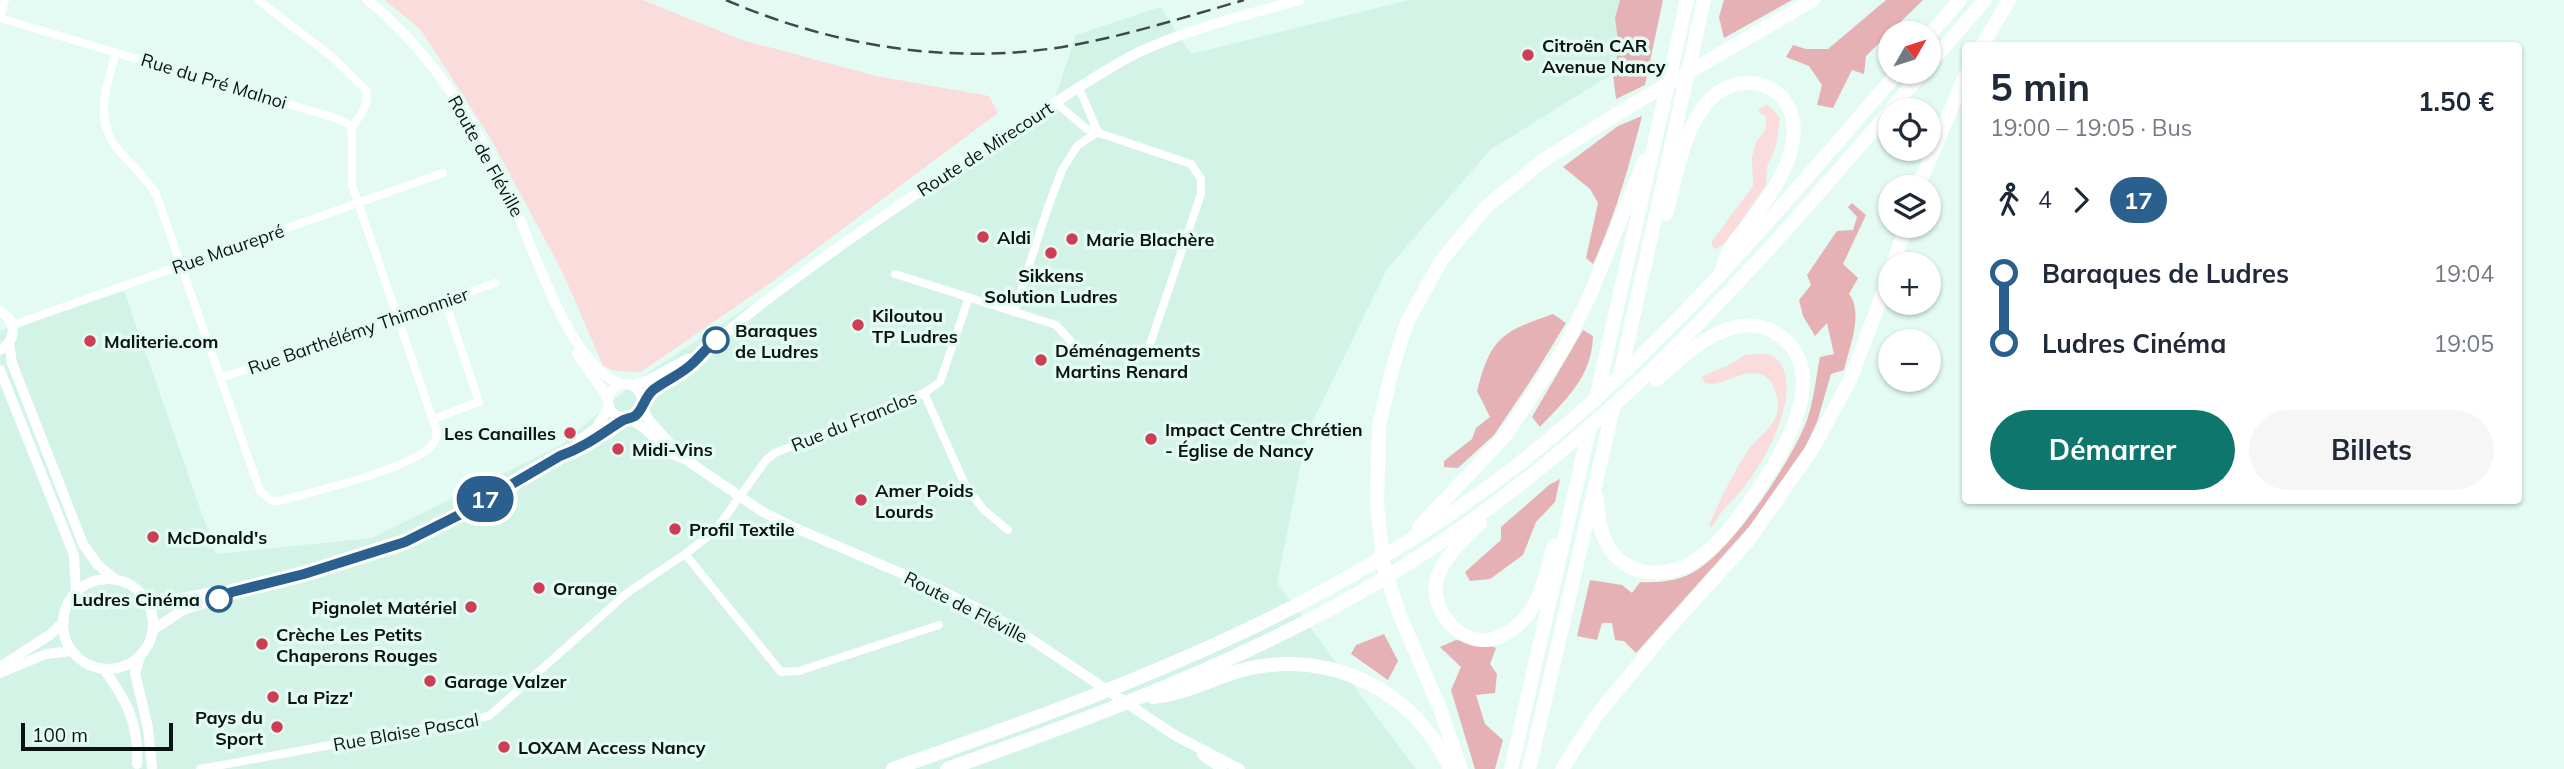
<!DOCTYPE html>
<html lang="fr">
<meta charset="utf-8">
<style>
:root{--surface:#fff;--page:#f6f6f7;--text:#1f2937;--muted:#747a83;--accent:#0f766e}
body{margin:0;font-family:Mulish,sans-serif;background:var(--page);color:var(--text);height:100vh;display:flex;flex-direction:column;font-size:26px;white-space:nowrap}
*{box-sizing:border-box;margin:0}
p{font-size:23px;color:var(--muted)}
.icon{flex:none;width:38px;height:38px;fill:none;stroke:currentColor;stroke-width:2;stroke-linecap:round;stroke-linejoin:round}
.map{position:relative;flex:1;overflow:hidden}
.panel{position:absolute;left:1962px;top:42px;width:560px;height:462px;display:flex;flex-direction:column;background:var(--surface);border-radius:7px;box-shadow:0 2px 5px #0004}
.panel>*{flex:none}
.badge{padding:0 14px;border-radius:23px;font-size:24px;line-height:46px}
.needle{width:46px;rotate:51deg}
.controls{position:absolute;left:1878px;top:21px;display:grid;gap:14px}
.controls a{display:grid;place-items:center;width:63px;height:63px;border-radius:50%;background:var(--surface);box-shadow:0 2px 5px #0004;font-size:35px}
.scale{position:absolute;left:21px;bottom:18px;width:152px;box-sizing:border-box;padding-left:7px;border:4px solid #0c1411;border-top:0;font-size:19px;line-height:24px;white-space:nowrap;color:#0c1411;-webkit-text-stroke:5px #e3fbf2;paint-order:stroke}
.map>.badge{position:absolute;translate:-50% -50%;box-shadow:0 0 0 4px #fff}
.legs{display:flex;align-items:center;gap:10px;height:77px;padding:0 28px;font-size:23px}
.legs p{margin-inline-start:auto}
.head{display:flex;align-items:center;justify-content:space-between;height:119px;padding:0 28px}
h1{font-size:38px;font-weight:700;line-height:52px}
.button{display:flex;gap:14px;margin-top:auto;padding:14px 28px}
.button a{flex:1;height:80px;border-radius:42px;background:var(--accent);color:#fff;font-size:28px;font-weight:700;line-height:80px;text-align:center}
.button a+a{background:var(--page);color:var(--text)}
ul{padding:0 28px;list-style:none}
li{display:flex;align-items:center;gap:24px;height:70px;font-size:26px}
li i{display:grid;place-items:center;width:10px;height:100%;margin:0 9px;background:currentColor}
li i::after{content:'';width:18px;height:18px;margin:-9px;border:5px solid;border-radius:50%;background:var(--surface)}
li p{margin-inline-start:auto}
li:first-child i{background:linear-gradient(#0000 50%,currentColor 0)}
li:last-child i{background:linear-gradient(currentColor 50%,#0000 0)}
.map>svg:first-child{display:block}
</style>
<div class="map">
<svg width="2564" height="769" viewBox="0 0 2564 769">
<rect width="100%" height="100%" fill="#e3fbf2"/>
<polygon fill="#d2f3e6" points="1409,0 1620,0 1616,18 1619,48 1615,72 1490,150 1387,269 1307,433 1277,583 1416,769 0,769 0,331 124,291 216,554 372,538 561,445 640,378 1052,107 1076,35 1160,7 1191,54"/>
<g fill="#fadcdd">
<polygon points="385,0 643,0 742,40 876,76 989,96 998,113 770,283 641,372 616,371 603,366 563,273 491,139 421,30"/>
<polygon points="1767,104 1780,118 1776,146 1767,167 1766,185 1726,243 1716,249 1712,246 1712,241 1753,186 1752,157 1756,142 1766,129 1766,117 1757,110"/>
<path d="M1744,355C1752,355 1763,353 1771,355C1778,358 1782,365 1784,371C1796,407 1762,467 1739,493C1727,506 1721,511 1712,527L1709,525C1720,500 1732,475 1747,452C1757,437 1775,428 1778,408C1779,397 1773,379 1763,375C1740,367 1724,388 1705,383L1701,377L1733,363Z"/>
</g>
<g fill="#e5b1b4">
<polygon points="1620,0 1663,0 1645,85 1616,99 1613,74 1619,48 1615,18"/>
<polygon points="1724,0 1792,0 1724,38 1719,17"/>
<polygon points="1886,0 1923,0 1866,56 1864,74 1852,70 1833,108 1817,105 1822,85 1809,66 1786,57 1793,45 1806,49 1828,49"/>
<path d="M1642,116C1629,167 1615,216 1593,264L1586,258L1598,203L1590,189L1563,167L1618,126Z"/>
<path d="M1852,203L1866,215L1843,264L1858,278L1849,294C1864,313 1849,348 1844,370L1831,374L1817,422L1796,466L1763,511L1636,653L1624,641L1615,640L1612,623H1602L1597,640L1577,636L1590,580L1622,585L1632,593L1640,582C1659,583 1680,581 1697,570C1733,548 1792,461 1807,420C1814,400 1816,377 1820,357L1834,354L1827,323L1815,336L1803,316L1799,300L1811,285L1807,275L1837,231L1853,230L1857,217L1848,207Z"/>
<path d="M1553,314L1566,323L1533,377L1494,435L1458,468L1444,467V461L1472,439L1476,428L1490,417L1477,391C1491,337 1502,332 1553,314Z"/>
<path d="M1583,330L1593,336C1592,377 1566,399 1540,427L1532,417Z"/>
<polygon points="1560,479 1555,502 1536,522 1523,555 1490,579 1470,581 1465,572 1501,540 1501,527 1549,485"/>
<polygon points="1384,634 1398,661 1388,680 1351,654 1356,645"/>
<polygon points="1456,640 1485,644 1496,648 1490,664 1497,674 1495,693 1476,695 1485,724 1503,740 1495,769 1475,769 1451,690 1461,667 1440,647"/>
</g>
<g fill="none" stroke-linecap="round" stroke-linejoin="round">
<g stroke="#fff" stroke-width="8">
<path d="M5,0L0,18L335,118C340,120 346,122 350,126C354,132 351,173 352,185L436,429C437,435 437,439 433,444C415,468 312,492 279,501H272L260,491L156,194C146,178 133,166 120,152C93,121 106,88 116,52"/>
<path d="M258,0L331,56L366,90C370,105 360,116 351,128"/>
<polyline points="1079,88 1098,132"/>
<polyline points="1056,103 1087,129 1191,164 1201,179 1201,194 1148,350"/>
<polyline points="895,274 1056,325 1084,356"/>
<polyline points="1014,312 1047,210 1062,170 1077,146 1098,132"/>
<polyline points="13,325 443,173"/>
<polyline points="221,378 495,283"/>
<polyline points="924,393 966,487 984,510 1008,530"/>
<polyline points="433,419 479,402 445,301"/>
<polyline points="685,554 781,672 799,671 939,625"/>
<polyline points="200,769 489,716 627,593 685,554 715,531 766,460 775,453 924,393 940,382 969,297"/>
</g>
<g stroke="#fff" stroke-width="10">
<path d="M368,0C426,48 465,108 500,174C530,231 561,357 620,384"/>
<path d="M0,311C17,321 17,340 0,350"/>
<polyline points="9,343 12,363 83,544 98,565 116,580"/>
<polyline points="577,354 608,398"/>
<polyline points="0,370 74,555 76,592"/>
<circle cx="625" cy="401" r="17"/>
<polyline points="633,385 648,380 688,359"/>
<path d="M643,402C657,385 677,378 693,363C739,318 793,280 846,242C901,204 956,166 1013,130C1055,104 1095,74 1139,52C1191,28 1246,15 1300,0"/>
<polyline points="642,407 648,419 676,450"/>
<polyline points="629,418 645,429 670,453 685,459 763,512 791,526 924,583 986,612 1026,636 1176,736 1240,769"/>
<polyline points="578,441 596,428 609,408"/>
<circle cx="108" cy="624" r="45"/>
<polyline points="143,597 173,600 218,591 230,592"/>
<path d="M153,630L183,610L219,599L232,592L281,580L405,542L463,513L560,456C584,448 604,434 624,419"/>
<polyline points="140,657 135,673 148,728 152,767"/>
<polyline points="0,667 51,634 64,621"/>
<path d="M104,669C127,702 139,723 137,764"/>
<polyline points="0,673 46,654 72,651"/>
<polyline points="1202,755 1222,769"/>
</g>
<g stroke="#fff" stroke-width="14">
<polyline points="1928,37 1960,0"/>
<polyline points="1982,46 2009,0"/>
<polyline points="1928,66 1985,0"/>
<polyline points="1890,110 1923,72"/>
<polyline points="1918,187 1965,76"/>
<path d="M1666,214C1676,178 1682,133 1706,104C1740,63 1801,85 1793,140C1789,171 1767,199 1749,224C1743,232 1734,240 1730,249C1726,255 1725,263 1722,269"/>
<polyline points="1893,264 1906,226"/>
<polyline points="1620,376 1704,0"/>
<polyline points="1596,399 1687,0"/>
<path d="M1596,497C1598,513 1599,530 1607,544C1626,579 1669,580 1699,558C1723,541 1741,514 1758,490C1785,449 1836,365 1772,331C1730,309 1685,355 1656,380"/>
<path d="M1480,523C1464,539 1440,560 1436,583C1432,611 1458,642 1487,640C1498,639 1512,631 1520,623C1541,605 1546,571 1554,546"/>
<polyline points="1419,527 1505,436 1564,348 1590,295 1644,161"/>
<path d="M1153,697C1186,694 1214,677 1246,669C1330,649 1415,690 1450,769"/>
<path d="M893,769C1136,684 1360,601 1559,431C1685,323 1790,197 1898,72"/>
<path d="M947,769C1097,716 1246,661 1383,579C1588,456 1736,290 1890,111"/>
<polyline points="1461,769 1439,706 1400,616 1384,568 1377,504 1379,426 1392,370 1407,322 1441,261 1487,206 1545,159 1625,109 1813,0"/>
<polyline points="1511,769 1590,426"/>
<polyline points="1529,769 1613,409"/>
<polyline points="1562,769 1596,716 1667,630 1747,542 1813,448 1850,380 1890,275"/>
</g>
<path stroke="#3e4a46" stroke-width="2.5" stroke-dasharray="14 7" stroke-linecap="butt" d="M726,0C837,48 960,67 1079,44C1135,33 1189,16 1244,0"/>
</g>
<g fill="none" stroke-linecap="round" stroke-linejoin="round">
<g stroke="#fff" stroke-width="16">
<path id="line-1" d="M219,599L232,592L304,574L405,542L463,513L560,456C583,448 600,435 620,422C625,418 630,419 635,416C643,410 644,398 653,390C666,380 682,374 693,363C701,355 708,347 716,340"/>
</g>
<use href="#line-1" stroke="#2b5f8d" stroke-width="10"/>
</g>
<g fill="#cd3d56" stroke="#e3fbf2" stroke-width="2.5">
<circle cx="1528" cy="55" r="7"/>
<circle cx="983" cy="237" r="7"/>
<circle cx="1072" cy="239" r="7"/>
<circle cx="1051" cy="253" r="7"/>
<circle cx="858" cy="325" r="7"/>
<circle cx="90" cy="341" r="7"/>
<circle cx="1041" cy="360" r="7"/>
<circle cx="570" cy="433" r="7"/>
<circle cx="1151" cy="439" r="7"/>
<circle cx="618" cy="449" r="7"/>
<circle cx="861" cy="500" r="7"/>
<circle cx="675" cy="529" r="7"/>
<circle cx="153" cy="537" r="7"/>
<circle cx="539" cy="588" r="7"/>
<circle cx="471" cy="607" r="7"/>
<circle cx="262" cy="644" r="7"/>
<circle cx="430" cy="681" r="7"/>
<circle cx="273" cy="697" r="7"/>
<circle cx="277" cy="727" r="7"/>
<circle cx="504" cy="747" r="7"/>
</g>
<g fill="#fff" stroke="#2b5f8d" stroke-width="3.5">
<circle cx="716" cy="340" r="12"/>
<circle cx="219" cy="599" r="12"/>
</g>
<g text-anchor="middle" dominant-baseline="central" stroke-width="7" stroke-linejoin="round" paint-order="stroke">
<g font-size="18" font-weight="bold" fill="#0c1411" stroke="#e3fbf2" text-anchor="start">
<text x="1542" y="45">Citroën CAR<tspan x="1542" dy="21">Avenue Nancy</tspan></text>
<text x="997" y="237">Aldi</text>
<text x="1086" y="239">Marie Blachère</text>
<text x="1051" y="275" text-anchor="middle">Sikkens<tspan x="1051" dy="21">Solution Ludres</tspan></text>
<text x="872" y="315">Kiloutou<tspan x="872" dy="21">TP Ludres</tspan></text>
<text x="104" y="341">Maliterie.com</text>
<text x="1055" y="350">Déménagements<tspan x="1055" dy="21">Martins Renard</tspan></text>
<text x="1165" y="429">Impact Centre Chrétien<tspan x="1165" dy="21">- Église de Nancy</tspan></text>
<text x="556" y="433" text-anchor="end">Les Canailles</text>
<text x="632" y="449">Midi-Vins</text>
<text x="875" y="490">Amer Poids<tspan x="875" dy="21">Lourds</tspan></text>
<text x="689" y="529">Profil Textile</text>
<text x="167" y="537">McDonald's</text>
<text x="553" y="588">Orange</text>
<text x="457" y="607" text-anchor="end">Pignolet Matériel</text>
<text x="276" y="634">Crèche Les Petits<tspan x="276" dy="21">Chaperons Rouges</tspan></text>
<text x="444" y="681">Garage Valzer</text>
<text x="287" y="697">La Pizz'</text>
<text x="263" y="717" text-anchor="end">Pays du<tspan x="263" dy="21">Sport</tspan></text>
<text x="518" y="747">LOXAM Access Nancy</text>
</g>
<g font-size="18" fill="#0c1411" stroke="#e3fbf2">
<text transform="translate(214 81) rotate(17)">Rue du Pré Malnoi</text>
<text transform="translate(985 149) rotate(-33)">Route de Mirecourt</text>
<text transform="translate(486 156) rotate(61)">Route de Fléville</text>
<text transform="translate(228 249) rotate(-19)">Rue Maurepré</text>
<text transform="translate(358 331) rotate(-19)">Rue Barthélémy Thimonnier</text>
<text transform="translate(854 421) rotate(-22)">Rue du Franclos</text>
<text transform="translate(966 607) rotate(27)">Route de Fléville</text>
<text transform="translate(406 732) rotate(-10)">Rue Blaise Pascal</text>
</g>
<g font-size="18" font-weight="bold" fill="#0c1411" stroke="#e3fbf2" text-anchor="start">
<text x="735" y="330">Baraques<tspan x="735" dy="21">de Ludres</tspan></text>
<text x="200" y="599" text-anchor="end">Ludres Cinéma</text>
</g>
</g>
</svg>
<div class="controls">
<a><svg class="needle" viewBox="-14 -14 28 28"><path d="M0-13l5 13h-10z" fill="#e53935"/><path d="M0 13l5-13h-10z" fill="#747a83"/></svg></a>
<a><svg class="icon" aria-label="locate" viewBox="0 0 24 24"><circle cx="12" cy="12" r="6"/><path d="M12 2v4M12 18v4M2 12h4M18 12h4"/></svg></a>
<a><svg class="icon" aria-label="layers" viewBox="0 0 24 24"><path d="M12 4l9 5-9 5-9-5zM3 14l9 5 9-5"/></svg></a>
<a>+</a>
<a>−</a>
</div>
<div class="scale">100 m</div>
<b class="badge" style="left:485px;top:499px;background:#2b5f8d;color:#fff">17</b>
<section class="panel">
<div class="head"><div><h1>5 min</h1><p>19:00 – 19:05 · Bus</p></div><b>1.50 €</b></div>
<div class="legs"><svg class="icon" aria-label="walk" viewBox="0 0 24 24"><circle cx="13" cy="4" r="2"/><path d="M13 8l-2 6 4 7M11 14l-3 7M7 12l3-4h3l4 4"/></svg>4<svg class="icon" aria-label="forward" viewBox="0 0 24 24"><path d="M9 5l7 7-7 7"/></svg><b class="badge" style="background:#2b5f8d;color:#fff">17</b></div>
<ul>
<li><i style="color:#2b5f8d"></i><b>Baraques de Ludres</b><p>19:04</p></li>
<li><i style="color:#2b5f8d"></i><b>Ludres Cinéma</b><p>19:05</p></li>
</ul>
<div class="button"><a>Démarrer</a><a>Billets</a></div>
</section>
</div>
